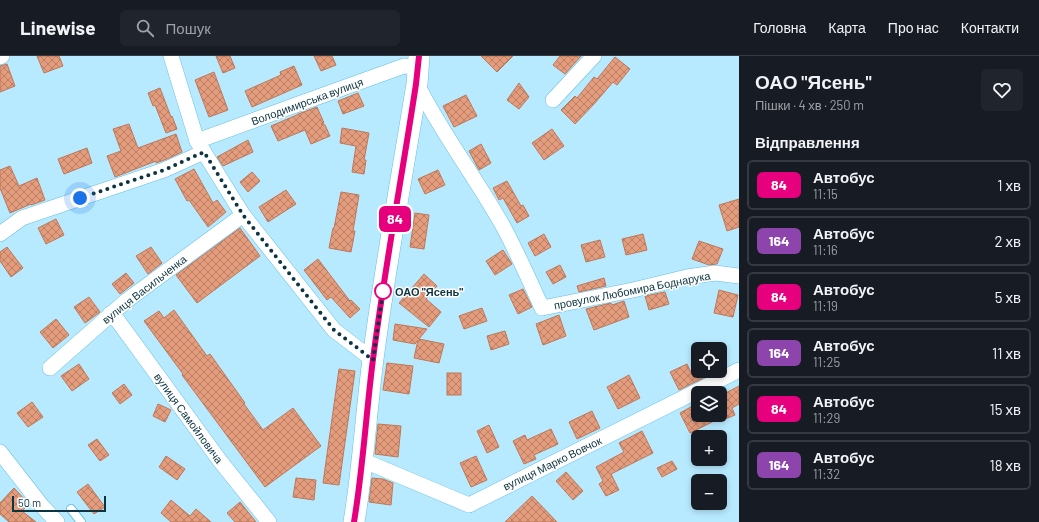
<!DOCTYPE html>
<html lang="uk">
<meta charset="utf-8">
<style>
:root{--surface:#171b24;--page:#20242c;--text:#f1f3f6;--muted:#9ea1a6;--line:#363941}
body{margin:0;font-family:Barlow,sans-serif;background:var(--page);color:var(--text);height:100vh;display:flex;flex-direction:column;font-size:15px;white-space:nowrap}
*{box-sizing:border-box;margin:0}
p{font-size:13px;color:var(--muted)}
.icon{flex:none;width:22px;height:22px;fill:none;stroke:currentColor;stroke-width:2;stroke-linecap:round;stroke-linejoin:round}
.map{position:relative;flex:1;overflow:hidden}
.panel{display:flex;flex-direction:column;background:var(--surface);width:300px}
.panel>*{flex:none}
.badge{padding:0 8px;border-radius:6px;font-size:14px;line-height:26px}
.buttons{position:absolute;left:691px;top:286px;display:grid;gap:8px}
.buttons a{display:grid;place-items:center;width:36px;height:36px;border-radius:6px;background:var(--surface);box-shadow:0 2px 6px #0003;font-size:20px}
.scale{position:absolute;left:12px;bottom:10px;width:94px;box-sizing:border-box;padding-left:4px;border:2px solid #0c3441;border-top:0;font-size:11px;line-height:14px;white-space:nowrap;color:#0c3441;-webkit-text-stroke:3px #fff;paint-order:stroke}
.you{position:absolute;width:20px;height:20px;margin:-10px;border:3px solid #fff;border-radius:50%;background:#1a73e8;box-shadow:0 0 0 6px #1a73e833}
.map>.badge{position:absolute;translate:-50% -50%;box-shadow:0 0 0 2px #fff}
h2{padding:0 16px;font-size:15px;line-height:36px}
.round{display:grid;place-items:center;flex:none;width:42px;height:42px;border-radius:6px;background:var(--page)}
.headline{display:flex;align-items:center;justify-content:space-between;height:68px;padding:0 16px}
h1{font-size:19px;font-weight:600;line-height:30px}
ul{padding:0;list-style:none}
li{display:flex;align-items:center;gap:12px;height:50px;margin:0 8px 6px;padding:0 8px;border:2px solid var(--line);border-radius:6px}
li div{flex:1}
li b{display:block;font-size:15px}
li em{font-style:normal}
li .badge{min-width:44px;font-weight:700;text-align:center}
header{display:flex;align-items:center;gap:24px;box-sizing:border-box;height:56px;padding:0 20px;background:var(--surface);border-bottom:1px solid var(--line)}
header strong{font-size:19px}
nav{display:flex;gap:22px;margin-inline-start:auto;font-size:14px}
.search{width:280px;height:36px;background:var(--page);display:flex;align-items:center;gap:10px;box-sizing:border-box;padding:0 14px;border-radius:6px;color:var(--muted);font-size:15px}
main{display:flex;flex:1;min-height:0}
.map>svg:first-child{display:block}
</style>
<header>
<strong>Linewise</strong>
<div class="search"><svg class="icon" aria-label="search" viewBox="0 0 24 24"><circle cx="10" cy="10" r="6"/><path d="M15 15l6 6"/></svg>Пошук</div>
<nav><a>Головна</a><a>Карта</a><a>Про нас</a><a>Контакти</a></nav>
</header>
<main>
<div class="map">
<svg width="739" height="466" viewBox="0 0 739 466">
<defs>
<pattern id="building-cross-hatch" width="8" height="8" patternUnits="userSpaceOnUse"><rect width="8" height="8" fill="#e59c7c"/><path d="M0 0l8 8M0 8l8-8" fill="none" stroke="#b88067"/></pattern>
</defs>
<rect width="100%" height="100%" fill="#b8eaff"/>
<g fill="url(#building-cross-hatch)" stroke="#bd7758">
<polygon points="37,0 59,0 63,10 44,17"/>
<polygon points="216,0 230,0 235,12 223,17"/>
<polygon points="314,0 332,0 336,9 321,15"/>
<polygon points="481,0 513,0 497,16"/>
<polygon points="560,0 581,0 565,18 553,9"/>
<polygon points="615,1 630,13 617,29 613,26 594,48 575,68 561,54 575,40 577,42 594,21 597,23"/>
<polygon points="7,8 15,30 0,36 0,10"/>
<polygon points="294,10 302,29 252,51 245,35 281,19 280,16"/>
<polygon points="214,16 228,54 209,61 195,24"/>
<polygon points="519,27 529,41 519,53 507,44"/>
<polygon points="160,32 171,61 172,60 177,73 166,77 155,49 153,50 148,37"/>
<polygon points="358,37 364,50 343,58 338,45"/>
<polygon points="466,39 477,60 454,71 443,50"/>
<polygon points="317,51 324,67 321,68 325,69 330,80 311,88 305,74 278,85 271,70 299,58 298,58"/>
<polygon points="129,68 138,92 176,78 182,96 167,103 156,107 156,105 115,121 107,100 121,95 113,73"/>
<polygon points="342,72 369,77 364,104 366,104 364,118 352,116 356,90 340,87"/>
<polygon points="552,73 564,90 544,104 532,87"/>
<polygon points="248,84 253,96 223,110 217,101"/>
<polygon points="481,88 491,107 479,114 469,95"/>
<polygon points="87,92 92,107 64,118 58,103"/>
<polygon points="10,110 19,130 37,122 45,144 31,149 31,148 10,157 0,132 0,114"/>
<polygon points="194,113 213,147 217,144 226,156 208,171 189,144 187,145 175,123"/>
<polygon points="438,114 445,129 425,138 418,123"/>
<polygon points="252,116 260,125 248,136 240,126"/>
<polygon points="507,125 521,150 523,149 529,160 517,167 503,142 499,144 493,132"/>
<polygon points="286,134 296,148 268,166 259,151"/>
<polygon points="341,136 359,139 353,175 355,175 351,196 329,192 333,172 334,172"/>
<polygon points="739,143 739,171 727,175 719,149"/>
<polygon points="415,157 429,159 424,193 410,191"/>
<polygon points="56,163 64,179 46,188 38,172"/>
<polygon points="240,172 260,200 197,247 176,219"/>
<polygon points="544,178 551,191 535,200 528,187"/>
<polygon points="643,178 647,194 626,199 622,183"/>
<polygon points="600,184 605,201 586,206 581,189"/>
<polygon points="699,185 723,193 717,208 709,209 692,203"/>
<polygon points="7,191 23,212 11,221 0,205 0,196"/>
<polygon points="151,191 162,207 148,218 136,200"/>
<polygon points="503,194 512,208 495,219 486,205"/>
<polygon points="318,203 350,245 351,244 360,253 350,262 331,241 327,244 304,214"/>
<polygon points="560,209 566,221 553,228 546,216"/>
<polygon points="126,217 134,227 120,238 112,228"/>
<polygon points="424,218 437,230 426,243 441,256 429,271 399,247"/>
<polygon points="604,222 606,230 579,236 577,230"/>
<polygon points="523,233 532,251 518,258 509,239"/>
<polygon points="719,234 738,239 733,261 714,257"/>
<polygon points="665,236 669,248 649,254 645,240"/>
<polygon points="89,241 100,256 85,267 74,251"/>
<polygon points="624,245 629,261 594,274 586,253 611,247 612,249"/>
<polygon points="482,252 487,265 464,273 459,260"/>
<polygon points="174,254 207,300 210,298 245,347 244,348 263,374 293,352 321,390 265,431 182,319 183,318 144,265 159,255 164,262"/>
<polygon points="559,259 566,280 543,289 536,268"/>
<polygon points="56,263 69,279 53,292 40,276"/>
<polygon points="395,268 427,273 419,283 444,288 439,307 414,302 418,284 415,288 393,284"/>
<polygon points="505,275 509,288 491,294 487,280"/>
<polygon points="387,307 413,310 409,338 383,334"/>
<polygon points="79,308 89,323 72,335 61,320"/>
<polygon points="687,308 690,315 717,315 679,334 670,316"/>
<polygon points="339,313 355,315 339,429 323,427"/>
<rect x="447" y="317" width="14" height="22"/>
<polygon points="629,319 640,342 618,353 607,331"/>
<polygon points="124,328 132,339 120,348 112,337"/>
<polygon points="739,330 739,348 732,352 735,359 720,365 720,362 690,377 680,357 698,347 698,359 720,359 720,340"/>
<polygon points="32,346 43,361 28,371 17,357"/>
<polygon points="158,348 171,354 165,366 153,360"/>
<polygon points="592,355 600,372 577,383 569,366"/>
<polygon points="378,368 401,370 398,401 375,398"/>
<polygon points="489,369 499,391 487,397 477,375"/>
<polygon points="551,373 558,388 534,399 536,403 524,408 513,385 525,379 527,384"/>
<polygon points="642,375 653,397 611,418 619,434 606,440 599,428 603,425 596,411 624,396 619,387"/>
<polygon points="97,383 109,399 100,405 88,389"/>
<polygon points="166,400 185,413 177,424 159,411"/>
<polygon points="476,400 487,424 471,431 460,407"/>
<polygon points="672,405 677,413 662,421 657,412"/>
<polygon points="566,416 583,435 573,444 556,425"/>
<polygon points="296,422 316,424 314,444 293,441"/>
<polygon points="372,422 383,423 393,427 391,449 369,446"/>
<polygon points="88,428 105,451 94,458 77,436"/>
<polygon points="14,432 29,448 22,455 36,466 9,466 0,458 0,447"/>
<polygon points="532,440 557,466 505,466"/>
<polygon points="171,444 190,460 196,453 211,466 171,466 161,457"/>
<polygon points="240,446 256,466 235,466 227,457"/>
</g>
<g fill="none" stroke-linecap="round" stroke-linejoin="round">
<g stroke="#65bfe1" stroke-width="10">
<polyline id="service" points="71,453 81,466"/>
</g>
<g stroke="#65bfe1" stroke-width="16">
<g id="minor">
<polyline points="171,0 197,85 243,159 334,274 373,304"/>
<polyline points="0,1 2,0"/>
<path d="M417,28C442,78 477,123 504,172C518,198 530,226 542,252L633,234L687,221L715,217L739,220"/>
<polyline points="553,44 594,0"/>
<polyline points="197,85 304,46 404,10 418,11"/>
<polyline points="0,178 22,162 164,114 204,96"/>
<polyline points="110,258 118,265 220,405 269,466"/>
<polyline points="50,312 126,245 243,159"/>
<polyline points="0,396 42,450 57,466"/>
<polyline points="362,404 469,449 739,314"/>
</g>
</g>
<g stroke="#65bfe1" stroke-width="22">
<path id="secondary" d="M354,466C363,412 366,358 373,303C385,211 402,120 417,28L419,0"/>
</g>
<use href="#service" stroke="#fff" stroke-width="8"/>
<use href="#minor" stroke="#fff" stroke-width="15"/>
<use href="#secondary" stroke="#fff" stroke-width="21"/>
</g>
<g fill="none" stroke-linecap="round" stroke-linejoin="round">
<g stroke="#fff" stroke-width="9">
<path id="line" d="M354,466C363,412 366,358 373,303C385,211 402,120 416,28L419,0"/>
</g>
<use href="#line" stroke="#e6007e" stroke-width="6"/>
<polyline stroke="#0c3441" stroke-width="4" stroke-dasharray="0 7.2" points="80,142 164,114 204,96 243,159 334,274 373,304 383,235"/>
</g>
<circle fill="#fff" stroke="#e6007e" stroke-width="2" cx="383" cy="235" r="8"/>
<g text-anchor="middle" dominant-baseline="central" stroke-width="3" stroke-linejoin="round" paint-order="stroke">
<g font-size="11" fill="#0c3441" stroke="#fff">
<text transform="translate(307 45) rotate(-20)">Володимирська вулиця</text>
<text transform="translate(144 233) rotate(-38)">вулиця Васильченка</text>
<text transform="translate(632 234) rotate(-11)">провулок Любомира Боднарука</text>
<text transform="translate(189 362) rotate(54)">вулиця Самойловича</text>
<text transform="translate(552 407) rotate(-26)">вулиця Марко Вовчок</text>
</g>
<g font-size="11" font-weight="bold" fill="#0c3441" stroke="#fff" text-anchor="start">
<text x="395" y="235">ОАО "Ясень"</text>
</g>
</g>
</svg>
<div class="buttons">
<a><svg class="icon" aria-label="locate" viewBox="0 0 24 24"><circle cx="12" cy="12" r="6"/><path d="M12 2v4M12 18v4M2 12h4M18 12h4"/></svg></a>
<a><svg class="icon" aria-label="layers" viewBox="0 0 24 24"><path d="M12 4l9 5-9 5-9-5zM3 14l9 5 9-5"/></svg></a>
<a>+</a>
<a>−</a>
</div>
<div class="scale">50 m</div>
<div class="you" style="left:80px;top:142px"></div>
<b class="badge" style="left:395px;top:163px;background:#e6007e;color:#fff">84</b>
</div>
<section class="panel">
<div class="headline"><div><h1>ОАО &quot;Ясень&quot;</h1><p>Пішки · 4 хв · 250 m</p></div><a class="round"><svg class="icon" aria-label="heart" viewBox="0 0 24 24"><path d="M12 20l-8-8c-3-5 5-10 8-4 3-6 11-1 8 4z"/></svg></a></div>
<h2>Відправлення</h2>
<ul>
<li><span class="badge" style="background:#e6007e;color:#fff">84</span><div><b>Автобус</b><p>11:15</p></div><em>1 хв</em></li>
<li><span class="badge" style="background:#8e44ad;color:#fff">164</span><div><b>Автобус</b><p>11:16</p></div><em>2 хв</em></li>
<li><span class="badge" style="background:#e6007e;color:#fff">84</span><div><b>Автобус</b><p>11:19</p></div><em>5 хв</em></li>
<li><span class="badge" style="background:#8e44ad;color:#fff">164</span><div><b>Автобус</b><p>11:25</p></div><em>11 хв</em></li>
<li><span class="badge" style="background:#e6007e;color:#fff">84</span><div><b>Автобус</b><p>11:29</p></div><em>15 хв</em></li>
<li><span class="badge" style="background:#8e44ad;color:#fff">164</span><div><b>Автобус</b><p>11:32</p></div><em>18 хв</em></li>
</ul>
</section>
</main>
